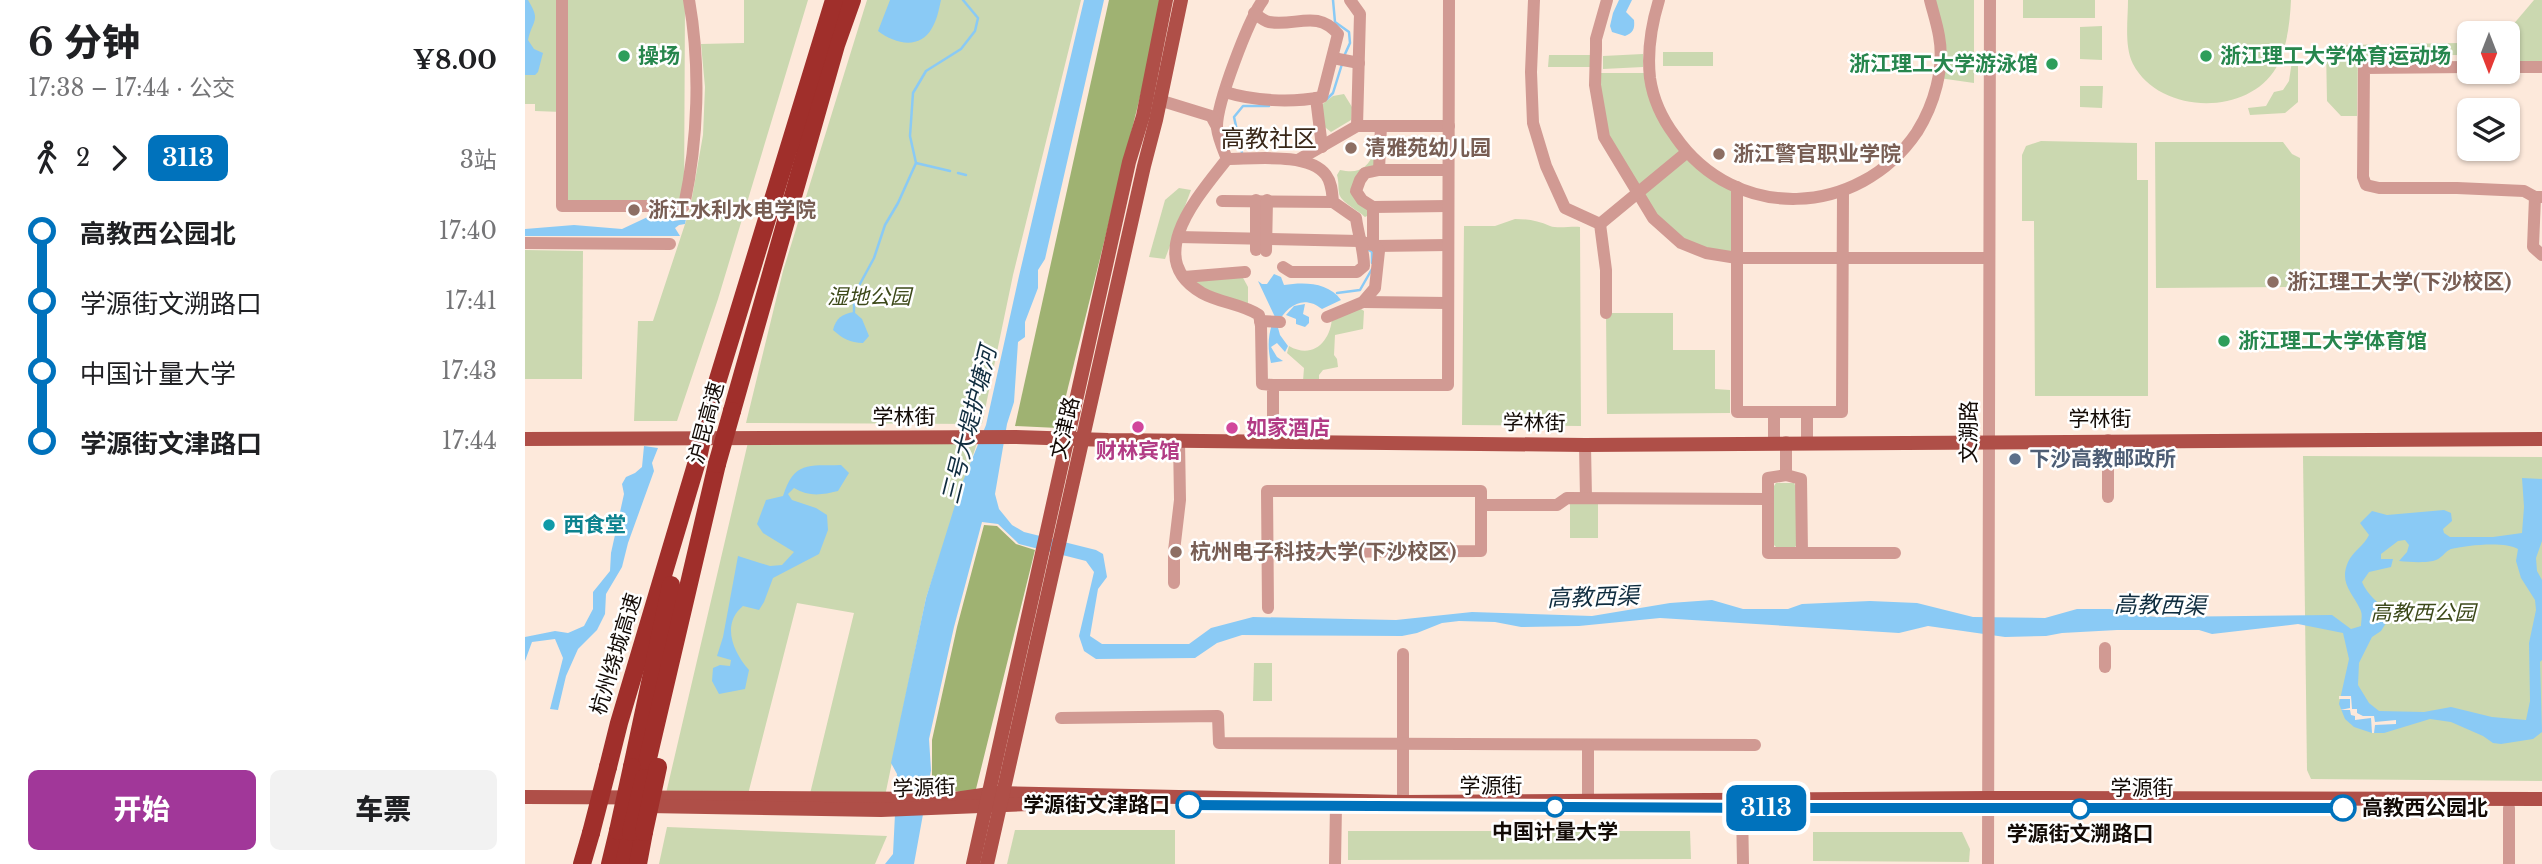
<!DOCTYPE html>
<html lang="zh">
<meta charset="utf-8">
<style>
:root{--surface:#fff;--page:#f2f2f2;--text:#202124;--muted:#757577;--accent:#a13799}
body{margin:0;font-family:"Libre Baskerville","Noto Sans SC",serif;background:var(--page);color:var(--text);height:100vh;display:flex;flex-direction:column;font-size:26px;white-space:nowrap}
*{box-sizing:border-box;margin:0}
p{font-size:23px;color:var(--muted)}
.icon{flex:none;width:38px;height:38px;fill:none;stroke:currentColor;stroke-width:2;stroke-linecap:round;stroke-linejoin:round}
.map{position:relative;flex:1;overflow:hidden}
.panel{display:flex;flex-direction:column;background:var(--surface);width:525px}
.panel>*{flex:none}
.badge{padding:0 14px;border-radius:10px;font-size:24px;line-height:46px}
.needle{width:46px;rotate:180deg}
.fabs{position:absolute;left:1932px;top:21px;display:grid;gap:14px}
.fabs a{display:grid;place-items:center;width:63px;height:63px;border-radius:10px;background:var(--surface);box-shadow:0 2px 5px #0004;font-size:35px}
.map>.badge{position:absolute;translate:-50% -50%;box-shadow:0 0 0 4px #fff}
.legs{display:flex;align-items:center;gap:10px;height:77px;padding:0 28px;font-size:23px}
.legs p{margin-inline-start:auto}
.head{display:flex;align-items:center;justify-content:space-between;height:119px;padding:0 28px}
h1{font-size:38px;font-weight:800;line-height:52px}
.cta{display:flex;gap:14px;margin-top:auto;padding:14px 28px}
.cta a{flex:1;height:80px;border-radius:10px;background:var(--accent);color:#fff;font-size:28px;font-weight:800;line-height:80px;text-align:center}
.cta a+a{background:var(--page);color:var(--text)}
ul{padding:0 28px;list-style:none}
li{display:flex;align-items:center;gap:24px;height:70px;font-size:26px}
li i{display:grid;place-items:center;width:10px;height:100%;margin:0 9px;background:currentColor}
li i::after{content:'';width:18px;height:18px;margin:-9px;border:5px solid;border-radius:50%;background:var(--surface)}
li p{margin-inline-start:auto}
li:first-child i{background:linear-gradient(#0000 50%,currentColor 0)}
li:last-child i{background:linear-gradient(currentColor 50%,#0000 0)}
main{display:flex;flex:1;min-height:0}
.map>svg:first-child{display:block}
</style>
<main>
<section class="panel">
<div class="head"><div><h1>6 分钟</h1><p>17:38 – 17:44 · 公交</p></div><b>¥8.00</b></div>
<div class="legs"><svg class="icon" aria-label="walk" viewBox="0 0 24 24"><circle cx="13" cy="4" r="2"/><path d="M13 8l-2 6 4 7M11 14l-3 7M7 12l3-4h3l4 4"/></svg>2<svg class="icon" aria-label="forward" viewBox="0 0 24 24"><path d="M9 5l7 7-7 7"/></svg><b class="badge" style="background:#0072bc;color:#fff">3113</b><p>3站</p></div>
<ul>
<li><i style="color:#0072bc"></i><b>高教西公园北</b><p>17:40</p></li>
<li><i style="color:#0072bc"></i><span>学源街文溯路口</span><p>17:41</p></li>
<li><i style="color:#0072bc"></i><span>中国计量大学</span><p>17:43</p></li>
<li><i style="color:#0072bc"></i><b>学源街文津路口</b><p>17:44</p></li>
</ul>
<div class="cta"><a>开始</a><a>车票</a></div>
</section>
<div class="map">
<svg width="2017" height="864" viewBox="0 0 2017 864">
<rect width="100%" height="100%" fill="#fde9db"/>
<g fill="#cbd8b0">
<polygon points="0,0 160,0 159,206 37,206 37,112 10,111 10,104 0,104"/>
<polygon points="219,0 283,0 193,299 152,421 109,421 113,321 128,321 165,209 178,135 180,87 176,44 219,43"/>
<polygon points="342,0 556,0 488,275 457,424 221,423 258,271"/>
<polygon points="1405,0 1449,0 1449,83 1414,78"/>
<rect x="1498" y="0" width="72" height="18"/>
<path d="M1603,0H1766C1765,22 1762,49 1751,68C1722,117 1634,114 1608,64C1599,46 1603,20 1603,0Z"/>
<polygon points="2009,0 2017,0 2017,67 1983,67 1981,33"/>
<polygon points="1577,26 1577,60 1555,59 1555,27"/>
<polygon points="1934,43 1934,55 1833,56 1832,116 1816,116 1802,101 1801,49 1818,45"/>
<rect x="1138" y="52" width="50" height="14"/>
<polygon points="1118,54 1118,67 1078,69 1078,56"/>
<polygon points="1024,55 1065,55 1065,67 1023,67"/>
<polygon points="1773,58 1773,102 1760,113 1725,115 1723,108 1741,106 1749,92 1758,90 1764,81 1767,61"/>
<polygon points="1070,73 1125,73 1125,81 1161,153 1212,187 1212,258 1181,253 1128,218 1079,137"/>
<polygon points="1555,86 1578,86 1577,108 1555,107"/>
<polygon points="819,94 827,107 826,120 806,132 796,124 791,109 808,96"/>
<polygon points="1516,141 1612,143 1612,180 1623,180 1623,396 1510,396 1509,221 1497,221 1497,155 1501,146"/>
<polygon points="1630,142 1758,142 1767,154 1775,158 1775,287 1631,288"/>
<path d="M850,151V164L835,187L844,215L840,217C833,210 815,202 814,193C813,186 814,183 812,175L815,170C834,174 842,169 850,151Z"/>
<polygon points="654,188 666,190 640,259 624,257 640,200"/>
<path d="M990,219C1004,219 1013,221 1025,226C1033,229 1046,226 1055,227L1056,426L937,425L939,226H970Z"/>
<polygon points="0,250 58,251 57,379 0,379"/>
<polygon points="717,276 723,287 723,304 682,292 666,279"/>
<path d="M833,307L839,311L838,329L810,335L809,355L812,359L813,367L798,370L794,375V382L778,381L779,368L762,353L764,346C788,360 806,341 807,317Z"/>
<polygon points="1081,313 1148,313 1148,350 1190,350 1190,389 1205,390 1205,413 1082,414"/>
<polygon points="454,437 401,598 359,801 283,802 329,613 272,603 221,802 139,802 224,438"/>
<polygon points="1778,456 2017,457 2017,781 1786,779 1782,770"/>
<polygon points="1251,483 1269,483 1272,489 1273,543 1268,550 1254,550 1248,544 1247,489"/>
<rect x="1045" y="504" width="28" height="34"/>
<polygon points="729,663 747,663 747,701 728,701"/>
<polygon points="142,827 362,836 350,864 134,864"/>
<polygon points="490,830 650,830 650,864 482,864"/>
<polygon points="823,831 1165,831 1166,859 823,860"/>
<polygon points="1288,832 1437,832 1445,849 1444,862 1288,861"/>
</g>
<g fill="#9fb272">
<polygon points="584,0 639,0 533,428 490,426"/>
<polygon points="459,525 472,526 491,544 510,550 450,793 413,790 407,781 407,740 432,627"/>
</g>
<g fill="#8acaf5" fill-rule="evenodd">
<path d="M0,0H3C16,21 8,19 3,40L9,49L18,53L13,72L10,75H0Z"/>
<path d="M365,0H416C414,9 412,20 407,28C395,50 370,44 353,31Z"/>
<path d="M559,0H579L520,259L513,270V288L500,322V337L493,342L489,402L482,424L470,494L474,509L487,525L499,532L571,550L578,554L582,577L573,589L565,636L577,644H664L686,628L728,617L871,620L947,612L1067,616L1145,603L1187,600L1218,609H1263L1277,604L1345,601L1392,603L1448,617L1520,618L1552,609H1585L1610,615L1633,617L1807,615L1826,629L1836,626C1836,621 1838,614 1835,609C1827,592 1814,583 1823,562C1828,551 1839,546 1844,535L1835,523L1847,511L1862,515L1919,510L1926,513L1927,521L1918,529L1919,533L1925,537H1968L1997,533L1999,507L1997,478L2017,479V541L2011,558L2012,571L2017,580V660L2015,662L2017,732L2008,739L1976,744L1968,743L1958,736L1926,722L1905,719L1859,733H1847L1829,727L1820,719L1814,704L1824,659L1818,633L1773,624L1687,634L1674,630H1592L1537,633L1521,636L1480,637L1403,626L1374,633L1135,618L1054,626L996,627L970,622L934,621L917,623L892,633L877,636L717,635L692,643L670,658L571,659L559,651L554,636L569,572L561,561L494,544L473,524L457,522L429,627L404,739L406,770L389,864H360L368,854L372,774L366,763L401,598L436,486L461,425L494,276ZM1880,540L1884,545L1882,552L1874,561C1885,562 1897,563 1908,561C1917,559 1919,552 1926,549C1941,545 1981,541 1993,549L1991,561L1996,578L2010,600L2011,610L2004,643L2005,701L2001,720L1967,717L1926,707L1899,712L1854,711L1844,703L1833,685L1834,663L1847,637L1856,631L1861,623L1863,614C1854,602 1842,595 1837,582L1844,572L1866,567L1868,559H1856V554L1873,541Z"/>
<path d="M1094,0H1107L1101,12L1109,20C1110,29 1108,33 1100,36L1087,32L1085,26L1088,13Z"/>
<polygon points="129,214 149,221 161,219 160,224 154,225 150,228 155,236 0,236 0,229 49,225 97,229"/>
<path d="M749,274L756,277L759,285C779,282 803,282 816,300L797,309C778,294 762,306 752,324L755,335L763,346L760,352L752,343L746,347L752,357L758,361L746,363C742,346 743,332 750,317L733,281L737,284H742Z"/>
<polygon points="780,304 778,314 784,317 784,323 780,327 771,324 771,319 761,315 769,306"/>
<path d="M329,312L337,319L344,336L338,343C325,343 317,338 308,330C311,318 317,314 329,312Z"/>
<polygon points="119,446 133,448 127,463 129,471 103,543 97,567 81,594 80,614 72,630 53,649 41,676 33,710 25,709 38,658 30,639 7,642 0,661 0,637 30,631 43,633 59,626 68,609 68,592 85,571 86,553 99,494 97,484 101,477 110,473 117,467"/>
<path d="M316,465L324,473L313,491C297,495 284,497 269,488L263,494L267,500L291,508L302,515L303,530L294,554L248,578L239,602L234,610L218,606C196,624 208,652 224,670L220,689L194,694L187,681L188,668L195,665L205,666L206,660L192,656L198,637L213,556L245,566L257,565L269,552L238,533L232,524L241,500L258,496C269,461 283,466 316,465Z"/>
</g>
<polygon fill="#fde9db" points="1814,696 1826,696 1827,709 1832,709 1832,713 1838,716 1849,716 1850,722 1871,720 1871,724 1850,725 1849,733 1847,733 1846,718 1830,720 1830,716 1826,715 1825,710 1815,710 1825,708 1825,699 1814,699"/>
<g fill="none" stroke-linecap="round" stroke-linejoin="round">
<g stroke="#8acaf5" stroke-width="2.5">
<polyline points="808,0 810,22 824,32 825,43 820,54"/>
<polyline points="802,99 808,93 817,64"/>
<polyline points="717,153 709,117 718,106 744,106"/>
<polyline points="391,163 425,171"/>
<polyline points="433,173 441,175"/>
<polyline points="844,250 847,252 847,263"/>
<polyline points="812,293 835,290 847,269"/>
<polyline points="329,312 329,295 349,258 360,225 373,203 391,163 385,136 388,93 401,71 436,49 450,31 453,18 438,0"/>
</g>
<g stroke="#d19a93" stroke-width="12">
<path d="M37,0V206H159C173,140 176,67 164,0"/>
<path d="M738,0C724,19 691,104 692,128C693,138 698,149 702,159C675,194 616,258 677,293C695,303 717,304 734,315L736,326L737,384L748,385V442"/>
<polyline points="825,0 835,14 832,126"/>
<polyline points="1009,0 1006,72 1008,123 1021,166 1040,208 1075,224 1081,270 1081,313"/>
<polyline points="1082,0 1071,39 1071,49 1070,85 1079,137 1128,218 1156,243 1181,253 1212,258 1463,258"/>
<path d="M1134,0C1126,26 1122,51 1125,78C1128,99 1138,120 1150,136C1210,223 1334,218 1392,132C1409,105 1420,68 1414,36C1412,24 1408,12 1405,0"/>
<polyline points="808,58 834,63"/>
<polyline points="1944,67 1839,68 1838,177 1841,185 1854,188 1932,188 1999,191 2010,197 2017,197"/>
<polyline points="1983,67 2017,67"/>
<path d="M700,92C729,101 766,103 797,97L813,34C792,9 770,27 744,22C739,21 733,16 729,13"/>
<polyline points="791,98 797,147"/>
<polyline points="634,100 686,116 692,127"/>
<polyline points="856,126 854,170 923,170"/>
<path d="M702,159C729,159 784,152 801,175C807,183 807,193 808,202L831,218C833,234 839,250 839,266L832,272H766L758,267"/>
<polyline points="773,160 832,126 924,126"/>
<polyline points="854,170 840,173 835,180 831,191 837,200 848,207 923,206"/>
<polyline points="1212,187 1212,412 1317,412 1318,191"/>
<polyline points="2010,197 2008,247 2017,255"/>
<polyline points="697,201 808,202"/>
<polyline points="1075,224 1161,153"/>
<polyline points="653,237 834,241 851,246 923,245"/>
<polyline points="0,243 145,244"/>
<polyline points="731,250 731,200"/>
<polyline points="741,251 742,200"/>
<polyline points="659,277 720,272"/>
<polyline points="838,302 923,303"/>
<polyline points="802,317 838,302 850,288 854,251 848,242 848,207"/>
<polyline points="735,321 755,322"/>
<polyline points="748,385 923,385 924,0"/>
<polyline points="1249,412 1249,442"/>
<polyline points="1583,440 1583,497"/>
<polyline points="1261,442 1261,475 1276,479 1277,553"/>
<polyline points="1282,442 1282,412"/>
<polyline points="1060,445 1061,498"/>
<polyline points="1261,475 1243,478 1243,553 1370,553"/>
<polyline points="743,552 956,551 956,505"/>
<polyline points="649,583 649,551 655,500 654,441"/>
<polyline points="743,608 742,491 956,491 956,505 1032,505 1042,498 1243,499"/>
<polyline points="878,654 878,806"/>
<polyline points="1580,667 1580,648"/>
<polyline points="536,718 693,716 694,743 1230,745"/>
<polyline points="1063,745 1063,807"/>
<polyline points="1217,808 1218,864"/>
<polyline points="1984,808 1984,864"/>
<polyline points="810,864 811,805"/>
<polyline points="1463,864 1465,0"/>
</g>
<g stroke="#af4f48" stroke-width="14">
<polyline points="0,439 491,437 583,440 1060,445 2017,439"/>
<polyline points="0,797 430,799 471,793 878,802 1463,798 2017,799"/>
<polyline points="122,806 356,810 504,804"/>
<polyline points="1315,809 1739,808"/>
<polyline points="448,864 604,162 618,116 641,0"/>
<polyline points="462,864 619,166 631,120 656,0"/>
</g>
<g stroke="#a02f2b" stroke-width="18">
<polyline points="207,411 311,45 327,0"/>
<polyline points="183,412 309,0"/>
<polyline points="83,767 94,723 173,458"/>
<polyline points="107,767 146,585"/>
<polyline points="121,767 192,464"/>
<polyline points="57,864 66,833"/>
<polyline points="85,864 93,831"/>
<polyline points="99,864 106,832"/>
<polyline points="113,864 119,832"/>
</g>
<g stroke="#a02f2b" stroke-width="18">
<polyline points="173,458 183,412"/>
<polyline points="192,464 207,411"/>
<polyline points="93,831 107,767"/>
<polyline points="106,832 119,778"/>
<polyline points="119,832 133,767"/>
<polyline points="66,833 83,767"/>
</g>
</g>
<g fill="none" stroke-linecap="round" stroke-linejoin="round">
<g stroke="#fff" stroke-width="16">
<polyline id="line-1" points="664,805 1245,808 1818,808"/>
</g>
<use href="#line-1" stroke="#0072bc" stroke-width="10"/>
</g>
<g fill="#2e9e5b" stroke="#fff" stroke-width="2.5">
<circle cx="99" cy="56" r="7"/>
<circle cx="1681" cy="56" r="7"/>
<circle cx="1527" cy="64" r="7"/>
<circle cx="1699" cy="341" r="7"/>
</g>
<g fill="#8d6e63" stroke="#fff" stroke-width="2.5">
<circle cx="826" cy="148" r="7"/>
<circle cx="1194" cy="154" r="7"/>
<circle cx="109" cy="210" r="7"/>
<circle cx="1748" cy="282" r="7"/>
<circle cx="651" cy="552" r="7"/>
</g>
<g fill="#d1479c" stroke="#fff" stroke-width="2.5">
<circle cx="613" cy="427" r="7"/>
<circle cx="707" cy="428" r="7"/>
</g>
<circle fill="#5c6f8a" stroke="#fff" stroke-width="2.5" cx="1490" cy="459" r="7"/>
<circle fill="#0f9aa8" stroke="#fff" stroke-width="2.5" cx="24" cy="525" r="7"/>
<g fill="#fff" stroke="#0072bc" stroke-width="3.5">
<circle cx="664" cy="805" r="12"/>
<circle cx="1030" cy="807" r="9"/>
<circle cx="1818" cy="808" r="12"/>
<circle cx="1555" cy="809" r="9"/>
</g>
<g text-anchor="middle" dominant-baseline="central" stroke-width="5" stroke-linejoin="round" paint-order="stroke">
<g font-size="21" font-weight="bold" fill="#27864d" stroke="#fff" text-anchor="start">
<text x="113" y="56">操场</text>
<text x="1695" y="56">浙江理工大学体育运动场</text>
<text x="1513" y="64" text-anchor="end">浙江理工大学游泳馆</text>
<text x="1713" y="341">浙江理工大学体育馆</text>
</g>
<g font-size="21" font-weight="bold" fill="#785e54" stroke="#fff" text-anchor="start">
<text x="840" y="148">清雅苑幼儿园</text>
<text x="1208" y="154">浙江警官职业学院</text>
<text x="123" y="210">浙江水利水电学院</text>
<text x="1762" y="282">浙江理工大学(下沙校区)</text>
<text x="665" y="552">杭州电子科技大学(下沙校区)</text>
</g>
<g font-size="21" font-style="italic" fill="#3d491a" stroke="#fff">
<text x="344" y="297">湿地公园</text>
<text x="1898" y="613">高教西公园</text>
</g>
<g font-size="21" fill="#130b06" stroke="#fff">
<text x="379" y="417">学林街</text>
<text x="1575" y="419">学林街</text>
<text transform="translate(181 423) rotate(-75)">沪昆高速</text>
<text transform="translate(1009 423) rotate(1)">学林街</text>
<text transform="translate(540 428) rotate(-77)">文津路</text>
<text transform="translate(1444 432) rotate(-90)">文溯路</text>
<text transform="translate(91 654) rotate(-73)">杭州绕城高速</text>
<text x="966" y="786">学源街</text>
<text transform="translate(399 788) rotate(-2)">学源街</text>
<text x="1617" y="788">学源街</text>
</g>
<g font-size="21" font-weight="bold" fill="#b23c85" stroke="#fff" text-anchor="start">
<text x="721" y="428">如家酒店</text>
<text x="613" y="451" text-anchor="middle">财林宾馆</text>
</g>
<g font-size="21" font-weight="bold" fill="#4e5e75" stroke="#fff" text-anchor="start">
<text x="1504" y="459">下沙高教邮政所</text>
</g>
<g font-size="21" font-weight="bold" fill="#0d838f" stroke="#fff" text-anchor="start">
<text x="38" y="525">西食堂</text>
</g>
<g font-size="21" font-weight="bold" fill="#130b06" stroke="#fff">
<text x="645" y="805" text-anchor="end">学源街文津路口</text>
<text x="1837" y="808" text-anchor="start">高教西公园北</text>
<text x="1030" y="832">中国计量大学</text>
<text x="1555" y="834">学源街文溯路口</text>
</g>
<g font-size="23" font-style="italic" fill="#102d3f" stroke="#fff">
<text transform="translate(444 425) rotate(-76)">三号大堤护塘河</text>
<text transform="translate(1068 597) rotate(-2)">高教西渠</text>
<text transform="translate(1635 605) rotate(1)">高教西渠</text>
</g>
<g font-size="24" fill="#392718" stroke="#fff">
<text x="744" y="138">高教社区</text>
</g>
</g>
</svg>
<div class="fabs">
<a><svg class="needle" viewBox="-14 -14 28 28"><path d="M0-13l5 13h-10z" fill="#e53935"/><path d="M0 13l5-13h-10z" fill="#757577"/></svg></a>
<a><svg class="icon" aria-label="layers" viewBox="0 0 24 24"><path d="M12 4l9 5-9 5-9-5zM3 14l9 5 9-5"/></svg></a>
</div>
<b class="badge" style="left:1241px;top:808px;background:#0072bc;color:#fff">3113</b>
</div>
</main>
